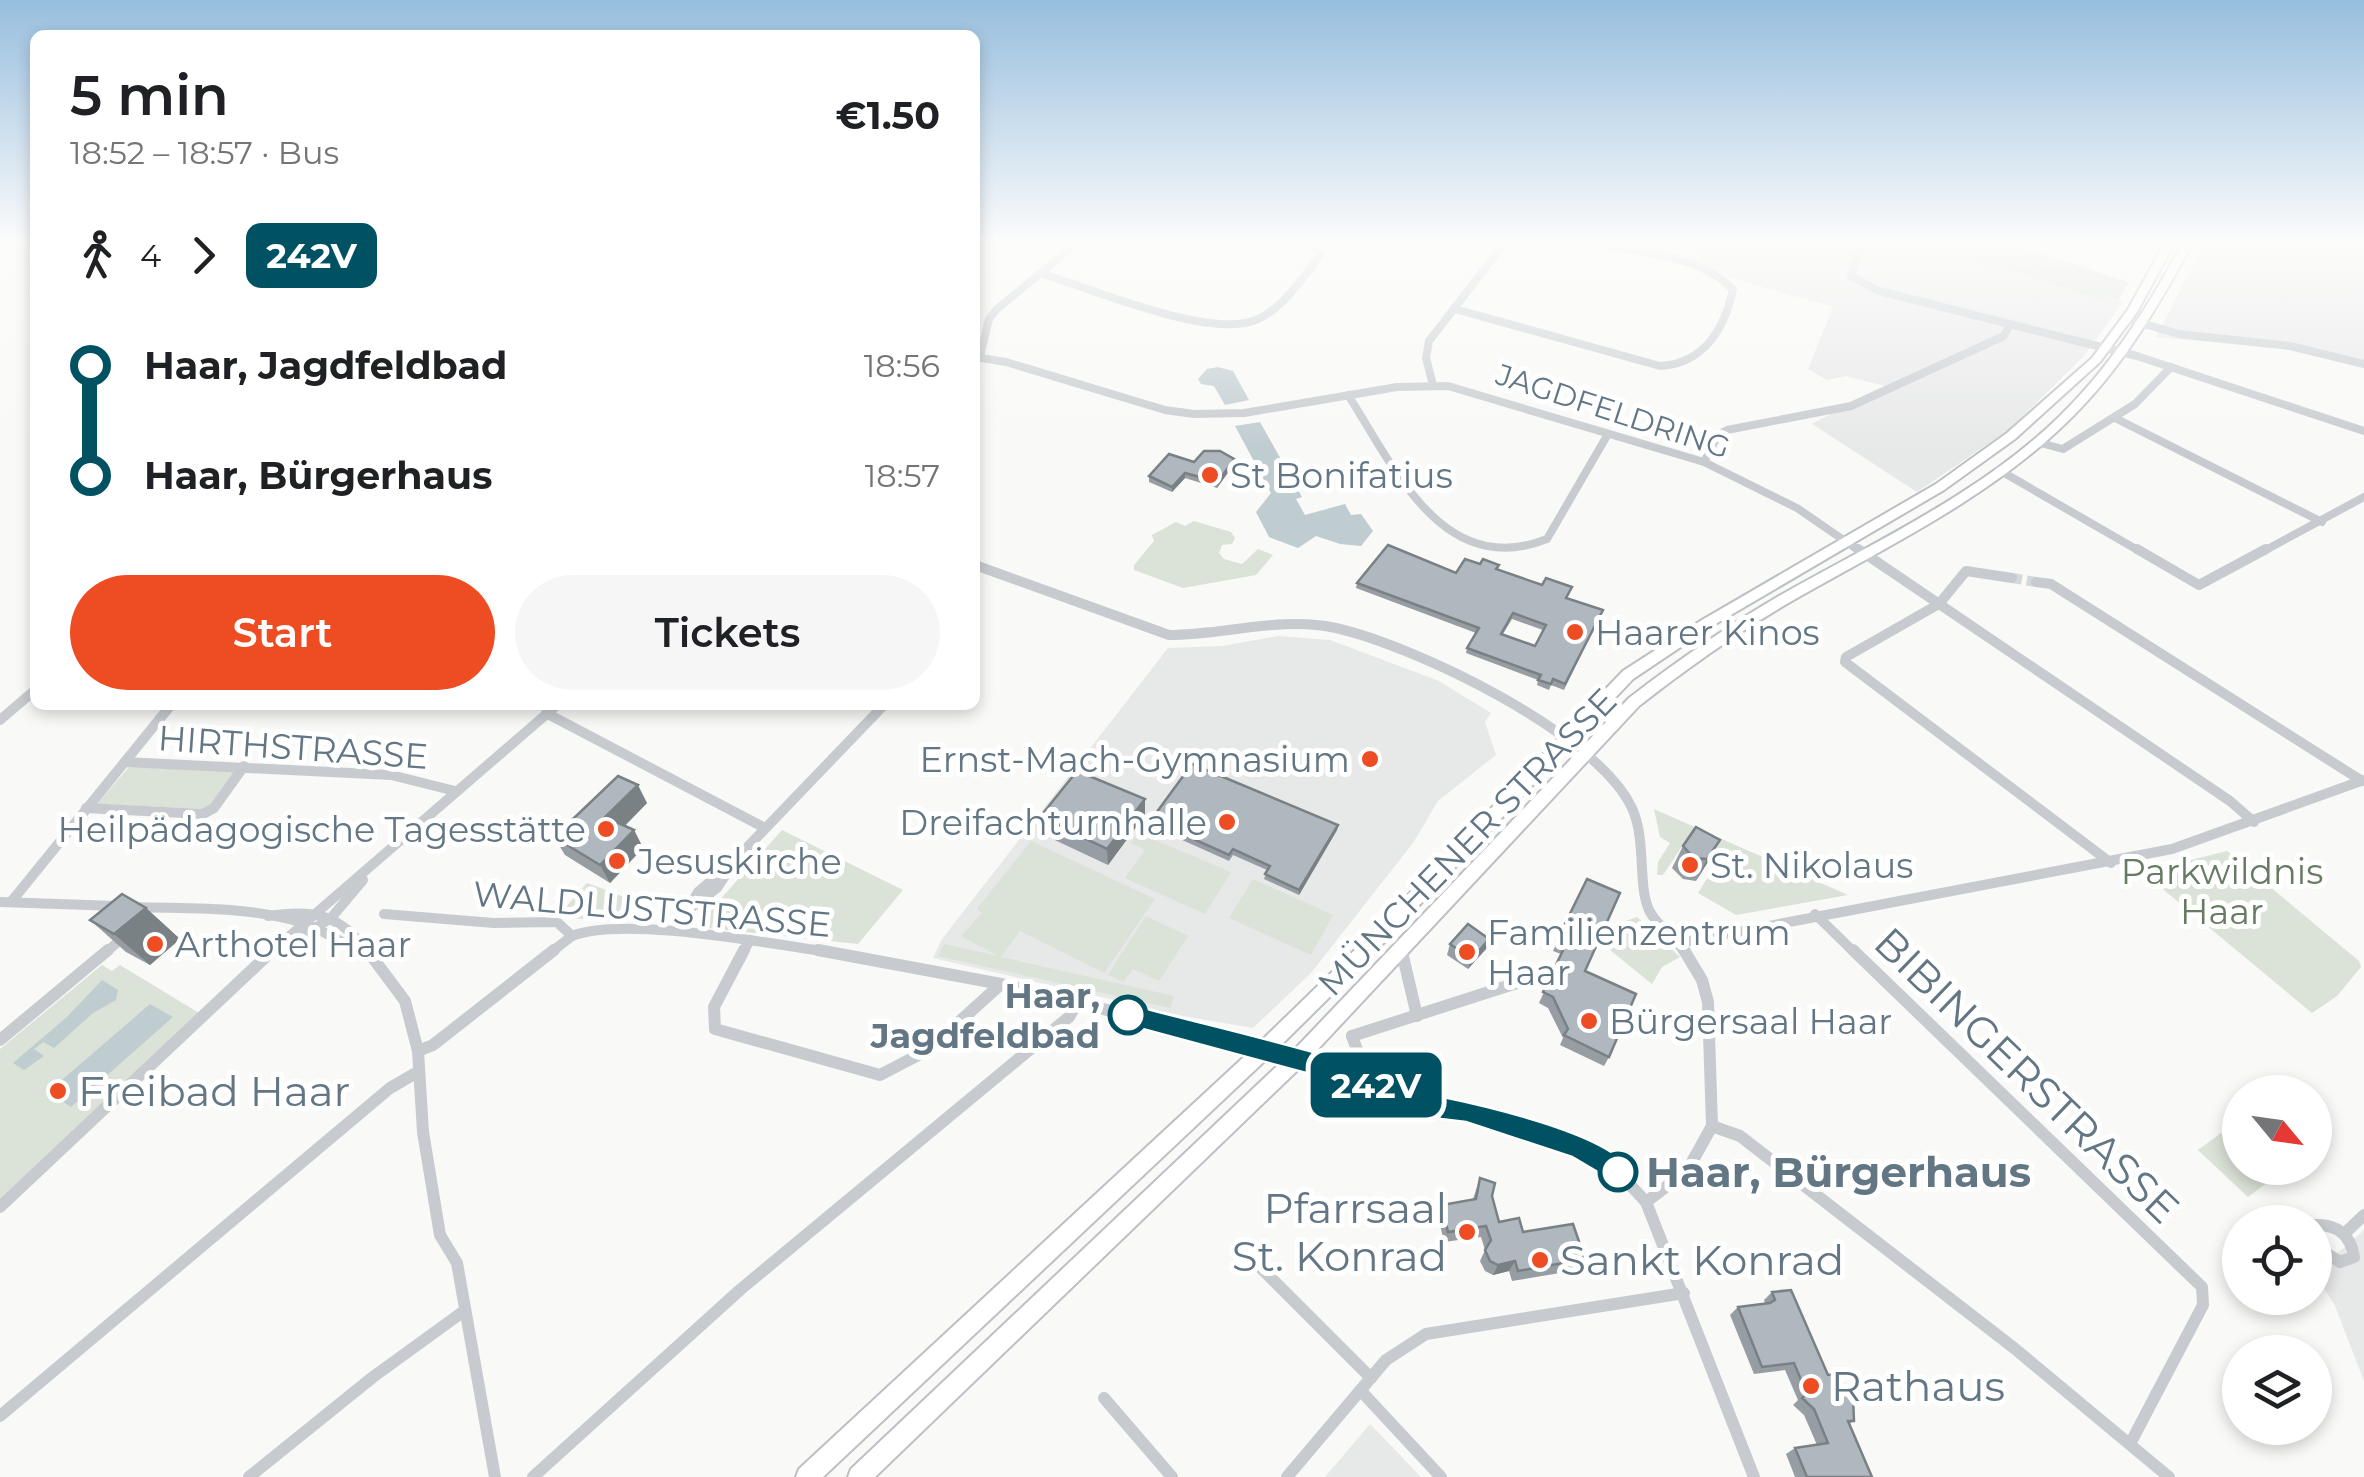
<!DOCTYPE html>
<meta charset="utf-8">
<style>
:root{--surface:#fff;--page:#f6f6f6;--text:#202124;--muted:#757577;--accent:#ee4c22}
body{margin:0;font-family:Montserrat,sans-serif;background:var(--page);color:var(--text);height:100vh;display:flex;flex-direction:column;font-size:38px;white-space:nowrap}
*{box-sizing:border-box;margin:0}
p{font-size:32px;color:var(--muted)}
.icon{flex:none;width:55px;height:55px;fill:none;stroke:currentColor;stroke-width:2;stroke-linecap:round;stroke-linejoin:round}
.map{position:relative;flex:1;overflow:hidden}
.sheet{position:absolute;left:30px;top:30px;width:950px;height:680px;display:flex;flex-direction:column;background:var(--surface);border-radius:15px;box-shadow:0 5px 15px #0003}
.sheet>*{flex:none}
.badge{padding:0 20px;border-radius:15px;font-size:35px;line-height:65px}
.needle{width:65px;rotate:119deg}
.buttons{position:absolute;left:2222px;top:1075px;display:grid;gap:20px}
.buttons a{display:grid;place-items:center;width:110px;height:110px;border-radius:50%;background:var(--surface);box-shadow:0 5px 15px #0003;font-size:50px}
.map>.badge{position:absolute;translate:-50% -50%;box-shadow:0 0 0 5px #fff}
.legs{display:flex;align-items:center;gap:15px;height:110px;padding:0 40px;font-size:32px}
.legs p{margin-inline-start:auto}
.head{display:flex;align-items:center;justify-content:space-between;height:170px;padding:0 40px}
h1{font-size:55px;font-weight:600;line-height:75px}
.button{display:flex;gap:20px;margin-top:auto;padding:20px 40px}
.button a{flex:1;height:115px;border-radius:60px;background:var(--accent);color:#fff;font-size:40px;font-weight:600;line-height:115px;text-align:center}
.button a+a{background:var(--page);color:var(--text)}
ul{padding:0 40px;list-style:none}
li{display:flex;align-items:center;gap:35px;height:110px;font-size:38px}
li i{display:grid;place-items:center;width:15px;height:100%;margin:0 12px;background:currentColor}
li i::after{content:'';width:25px;height:25px;margin:-12px;border:8px solid;border-radius:50%;background:var(--surface)}
li p{margin-inline-start:auto}
li:first-child i{background:linear-gradient(#0000 50%,currentColor 0)}
li:last-child i{background:linear-gradient(currentColor 50%,#0000 0)}
.map>svg:first-child{display:block}
</style>
<div class="map">
<svg width="2364" height="1477" viewBox="0 0 2364 1477">
<rect width="100%" height="100%" fill="#f9f9f7"/>
<g fill="#e7e8e8">
<polygon points="1703,244 1899,244 2021,273 2101,299 2104,296 2123,302 2083,357 2010,429 1917,492 1812,424 1885,386 1846,376 1827,380 1808,369 1833,307 1735,279 1693,262"/>
<polygon points="2204,244 2364,244 2364,368 2293,350 2156,337"/>
<polygon points="1278,636 1330,640 1439,681 1491,713 1485,722 1496,755 1438,801 1413,843 1311,973 1253,1028 1183,1016 933,958 942,939 1168,648 1222,646"/>
<polygon points="2364,1230 2364,1381 2335,1306 2315,1273"/>
<polygon points="1370,1424 1421,1477 1325,1477"/>
</g>
<g fill="#dbe2d7">
<polygon points="1899,244 2011,244 2129,282 2118,300 2105,296 2101,300 2021,273"/>
<polygon points="1194,521 1231,532 1235,538 1232,544 1222,545 1219,553 1224,559 1242,564 1258,549 1273,555 1256,575 1183,588 1134,570 1134,565 1154,541 1152,535 1176,522 1185,526"/>
<polygon points="129,767 235,771 211,805 203,809 97,804"/>
<polygon points="1654,809 1848,895 1736,915 1698,893 1717,863 1683,845 1663,875 1657,875 1658,862 1670,843 1660,837"/>
<polygon points="782,830 903,890 858,944 708,928 700,922"/>
<polygon points="1138,833 1231,872 1205,914 1125,878 1145,850 1131,843"/>
<polygon points="1031,841 1155,899 1104,973 1020,931 1001,957 1174,996 1170,1008 938,956 944,944 998,956 961,936 982,913 977,909"/>
<polygon points="2227,851 2359,961 2361,967 2337,996 2312,1013 2153,881 2151,870"/>
<polygon points="1253,879 1333,915 1311,955 1229,918"/>
<polygon points="587,883 627,898 613,921 557,917"/>
<polygon points="1146,916 1188,936 1159,981 1133,969 1123,982 1108,975"/>
<polygon points="1637,917 1680,957 1662,967 1652,984 1610,950 1623,922"/>
<polygon points="102,965 112,971 120,965 199,1013 0,1199 0,1049"/>
<polygon points="2221,1133 2240,1150 2240,1168 2260,1168 2272,1179 2248,1197 2198,1150"/>
</g>
<g fill="#bfccd0">
<polygon points="1218,367 1233,371 1249,400 1225,405 1214,386 1201,384 1198,379 1207,369"/>
<polygon points="1260,422 1302,497 1296,499 1305,515 1345,504 1351,515 1361,514 1373,531 1361,546 1340,544 1316,536 1298,548 1269,537 1256,512 1271,493 1235,426"/>
<polygon points="102,980 118,990 116,1000 93,1013 54,1048 43,1042 34,1049 44,1056 24,1070 13,1063 67,1017"/>
<polygon points="150,1004 173,1017 71,1107 48,1092"/>
</g>
<g fill="none" stroke-linecap="round" stroke-linejoin="round">
<polyline stroke="#d3d8da" stroke-width="10" stroke-dasharray="10 5" stroke-linecap="butt" points="2012,578 2036,582"/>
<g stroke="#bcc0c4" stroke-width="4">
<g id="primary">
<polygon points="2164,244 2174,244 2137,312 2100,362 2015,439 1944,490 1712,626 1633,679 1375,952 1271,1055 823,1477 796,1477 799,1469 1259,1043 1363,942 1623,671 1702,620 1936,484 2007,433 2092,358 2127,311"/>
<path d="M2182,244H2192C2157,309 2119,373 2065,424C1986,500 1884,548 1790,602C1737,633 1687,668 1639,706L1305,1063L875,1477H848L851,1469L1293,1051L1629,698C1677,661 1726,627 1779,596C1874,542 1980,494 2060,416C2111,366 2148,307 2182,244Z"/>
</g>
</g>
<g stroke="#c7cbcf" stroke-width="8">
<polyline points="1843,244 1856,255"/>
<polyline points="1861,244 1851,276 1879,291 2137,356 2364,431"/>
<path d="M1041,273C1090,289 1206,337 1253,321C1282,311 1302,278 1320,256L1314,244"/>
<path d="M1455,309L1660,366C1703,364 1724,330 1733,290C1703,256 1642,253 1600,244"/>
<polyline points="2127,319 2179,334 2290,346 2364,364"/>
<polyline points="980,356 989,319 997,309 1076,244"/>
<polyline points="975,357 1006,362 1165,410 1194,414 1244,413 1397,387 1448,386 1704,462 1797,508 1861,552"/>
<polyline points="1433,385 1426,358 1429,341 1504,244"/>
<path d="M1348,395C1393,464 1442,581 1547,539L1608,434"/>
<polyline points="2115,418 2322,522"/>
<polyline points="2037,442 2063,449 2135,404 2171,367"/>
<polyline points="1704,462 1718,435 1727,430 1851,406 2004,336 2009,326"/>
<polyline points="1999,470 2141,552"/>
<polyline points="2262,552 2364,497"/>
</g>
<g stroke="#c7cbcf" stroke-width="10">
<polyline points="1858,549 2230,801 2254,822"/>
<polyline points="2137,549 2199,585 2266,549"/>
<path d="M975,565L1169,635C1225,635 1280,616 1336,628C1415,646 1597,733 1632,808C1647,841 1637,888 1650,912C1659,928 1676,938 1685,953"/>
<polyline points="2012,578 1966,571 1939,604 1846,657 1845,662 2111,863"/>
<polyline points="2036,582 2051,584 2362,781"/>
<polyline points="546,713 765,828"/>
<polyline points="0,720 35,690"/>
<polyline points="125,762 391,775 455,791"/>
<polyline points="86,808 203,814 214,808 244,766"/>
<polyline points="0,902 117,906"/>
<polyline points="11,902 171,705"/>
<path d="M134,907C189,909 247,906 300,922C323,929 342,945 365,952"/>
<polyline points="688,910 717,888 734,862"/>
<path d="M384,914L494,923L557,922L572,936C624,915 775,945 836,953"/>
<polyline points="1815,914 1855,953"/>
<path d="M268,916C314,909 340,914 369,953"/>
<polyline points="675,931 698,892 735,860 884,705"/>
<polyline points="1679,943 2172,849 2364,780"/>
<polyline points="282,949 331,918 363,880"/>
<polyline points="105,953 125,936"/>
<polyline points="270,953 557,705"/>
<polyline points="550,953 572,936"/>
<polyline points="743,953 750,940"/>
</g>
<g stroke="#c7cbcf" stroke-width="12">
<polyline points="360,950 365,952"/>
<polyline points="367,950 405,1001 418,1051 423,1132 440,1235 457,1263 495,1477"/>
<polyline points="744,950 714,1007 715,1029 880,1075 928,1050 1001,984"/>
<polyline points="818,950 1001,984 1299,1057 1579,1148 1619,1173 1646,1202 1754,1477"/>
<polyline points="1853,950 2202,1287 2203,1305 2131,1442"/>
<polyline points="1402,952 1417,1016"/>
<polyline points="1352,1036 1523,981"/>
<polyline points="1352,1036 1367,1078"/>
<polyline points="0,1040 108,950"/>
<polyline points="418,1051 433,1045 554,950"/>
<polyline points="1712,1126 1740,1136 2014,1348 2169,1477"/>
<polyline points="1646,1202 1687,1171 1712,1126 1708,1002 1702,980 1684,950"/>
<polyline points="0,1207 273,950"/>
<path d="M2315,1225C2337,1224 2351,1235 2354,1257L2340,1262L2315,1246"/>
<polyline points="2344,1234 2364,1215"/>
<polyline points="1252,1259 1371,1378"/>
<polyline points="1361,1391 1441,1477"/>
<polyline points="1104,1398 1172,1477"/>
<polyline points="0,1416 390,1088 416,1073"/>
<polyline points="249,1477 373,1377 464,1311"/>
<polyline points="533,1477 741,1289 1069,1017 1077,1003"/>
<polyline points="1287,1477 1386,1360 1426,1334 1684,1293"/>
</g>
<use href="#primary" fill="#fff" fill-rule="evenodd"/>
</g>
<g fill="#969ea3" fill-rule="evenodd">
<polygon points="1194,462 1234,464 1217,488 1185,478 1172,492 1149,482 1149,476"/>
<path d="M1480,564L1499,565L1498,570L1542,585L1570,592L1567,598L1603,610L1564,690L1551,685L1549,690L1537,685L1538,680L1466,653L1467,648L1476,633L1356,588L1357,583L1456,573ZM1512,619L1543,630L1535,646L1503,634Z"/>
<polygon points="647,803 625,826 634,830 643,848 610,883 565,855 554,837"/>
<polygon points="1145,815 1108,865 1042,834 1040,817"/>
<polygon points="1151,820 1338,825 1337,830 1299,895 1264,879 1267,870 1233,855 1229,861 1151,826"/>
<polygon points="1720,840 1696,881 1683,879 1672,868 1683,846"/>
<polygon points="1587,879 1585,971 1609,1057 1604,1066 1560,1045 1563,1038 1548,1008 1539,1003 1561,954 1553,951"/>
<polygon points="146,908 180,939 150,965 126,952 90,920"/>
<polygon points="1450,944 1486,949 1468,969 1447,955"/>
<polygon points="1480,1178 1492,1196 1499,1222 1585,1259 1578,1270 1512,1281 1509,1271 1493,1275 1485,1271 1480,1261 1485,1250 1481,1237 1444,1242 1438,1216 1442,1205 1473,1199"/>
<polygon points="1772,1292 1828,1375 1854,1421 1849,1424 1872,1477 1795,1477 1786,1454 1795,1448 1817,1445 1804,1415 1793,1405 1798,1400 1785,1370 1754,1374 1730,1315 1738,1307 1765,1303 1764,1300"/>
</g>
<g fill="#7a8185">
<polygon points="1234,459 1234,464 1217,488 1218,482"/>
<polygon points="1185,473 1185,478 1172,492 1172,487"/>
<polygon points="638,785 647,803 615,835 605,817"/>
<polygon points="1145,799 1145,815 1108,865 1107,849"/>
<polygon points="1338,825 1337,830 1299,895 1299,890"/>
<polygon points="634,830 643,848 610,883 600,865"/>
<polygon points="1720,840 1708,862 1696,881 1707,859"/>
<polygon points="146,908 180,939 150,965 114,934"/>
<polygon points="1489,939 1486,949 1468,969 1472,959"/>
<polygon points="1515,1261 1509,1271 1493,1275 1498,1265"/>
</g>
<g fill="#afb8be" stroke="#7a8185" stroke-width="2.5" fill-rule="evenodd">
<polygon points="1204,451 1220,451 1234,459 1218,482 1185,473 1172,487 1149,476 1169,454 1194,462"/>
<path d="M1388,545L1456,573L1465,559L1480,564L1483,559L1499,565L1496,569L1542,585L1546,578L1572,587L1566,598L1603,610L1565,684L1553,679L1551,684L1538,680L1541,675L1467,648L1479,628L1357,583ZM1513,613L1546,625L1535,646L1501,634Z"/>
<polygon points="1192,764 1338,825 1299,890 1265,874 1270,866 1233,849 1229,855 1151,820"/>
<polygon points="1077,771 1145,799 1107,849 1040,817"/>
<polygon points="618,776 638,785 605,817 634,830 600,865 554,837"/>
<polygon points="1696,827 1720,840 1707,859 1694,858 1683,846"/>
<polygon points="1587,879 1620,893 1585,971 1636,994 1609,1057 1564,1035 1568,1029 1553,997 1543,992 1566,944 1557,940"/>
<polygon points="122,894 146,908 114,934 90,920"/>
<polygon points="1468,924 1489,939 1472,959 1450,944"/>
<polygon points="1480,1178 1495,1183 1492,1196 1499,1222 1519,1218 1523,1232 1573,1224 1585,1259 1518,1271 1515,1261 1498,1265 1490,1261 1485,1250 1491,1240 1486,1226 1448,1232 1442,1205 1476,1199"/>
<polygon points="1791,1290 1828,1375 1835,1374 1853,1397 1854,1421 1848,1421 1872,1477 1807,1477 1795,1448 1828,1443 1814,1409 1802,1398 1807,1394 1794,1363 1762,1367 1738,1307 1770,1303 1775,1300 1772,1292"/>
</g>
<linearGradient id="sky" x2="0" y2="1"><stop stop-color="#97bede"/><stop offset="0.54" stop-color="#fcfcfb"/><stop offset="1" stop-color="#fcfcfb" stop-opacity="0"/></linearGradient>
<rect width="2364" height="450" fill="url(#sky)"/>
<path fill="#005262" stroke="#fff" stroke-width="2.5" d="M1128,1004C1207,1025 1287,1043 1365,1067C1391,1075 1416,1091 1443,1097C1482,1105 1615,1135 1631,1172L1627,1181L1618,1184L1572,1157L1466,1122L1441,1119L1366,1089L1128,1025L1120,1022L1116,1015L1120,1007Z"/>
<g fill="#ee4c22" stroke="#fff" stroke-width="4">
<circle cx="1210" cy="475" r="10"/>
<circle cx="1575" cy="632" r="10"/>
<circle cx="1370" cy="759" r="10"/>
<circle cx="1227" cy="822" r="10"/>
<circle cx="606" cy="829" r="10"/>
<circle cx="617" cy="861" r="10"/>
<circle cx="1690" cy="865" r="10"/>
<circle cx="155" cy="944" r="10"/>
<circle cx="1467" cy="952" r="10"/>
<circle cx="1589" cy="1021" r="10"/>
<circle cx="58" cy="1091" r="10"/>
<circle cx="1467" cy="1232" r="10"/>
<circle cx="1540" cy="1260" r="10"/>
<circle cx="1811" cy="1386" r="10"/>
</g>
<g fill="#fff" stroke="#005262" stroke-width="5">
<circle cx="1128" cy="1015" r="18"/>
<circle cx="1618" cy="1172" r="18"/>
</g>
<g text-anchor="middle" dominant-baseline="central" stroke-width="10" stroke-linejoin="round" paint-order="stroke">
<g font-size="30" fill="#627684" stroke="#fff">
<text transform="translate(1613 411) rotate(18)">JAGDFELDRING</text>
</g>
<g font-size="35" fill="#627684" stroke="#fff" text-anchor="start">
<text x="1230" y="475">St Bonifatius</text>
<text x="1595" y="632">Haarer Kinos</text>
<text x="1350" y="759" text-anchor="end">Ernst-Mach-Gymnasium</text>
<text x="1207" y="822" text-anchor="end">Dreifachturnhalle</text>
<text x="586" y="829" text-anchor="end">Heilpädagogische Tagesstätte</text>
<text x="637" y="861">Jesuskirche</text>
<text x="1710" y="865">St. Nikolaus</text>
<text x="1487" y="932">Familienzentrum<tspan x="1487" dy="40">Haar</tspan></text>
<text x="175" y="944">Arthotel Haar</text>
<text x="1609" y="1021">Bürgersaal Haar</text>
</g>
<g font-size="35" fill="#627684" stroke="#fff">
<text transform="translate(293 747) rotate(4)">HIRTHSTRASSE</text>
<text transform="translate(1467 842) rotate(-46)">MÜNCHENER STRASSE</text>
<text transform="translate(652 909) rotate(5)">WALDLUSTSTRASSE</text>
</g>
<g font-size="35" fill="#677a62" stroke="#fff">
<text x="2222" y="871">Parkwildnis<tspan x="2222" dy="40">Haar</tspan></text>
</g>
<g font-size="35" font-weight="bold" fill="#627684" stroke="#fff" text-anchor="end">
<text x="1100" y="995">Haar,<tspan x="1100" dy="40">Jagdfeldbad</tspan></text>
</g>
<g font-size="42" fill="#627684" stroke="#fff">
<text transform="translate(2027 1075) rotate(44)">BIBINGERSTRASSE</text>
</g>
<g font-size="42" fill="#627684" stroke="#fff" text-anchor="start">
<text x="78" y="1091">Freibad Haar</text>
<text x="1447" y="1208" text-anchor="end">Pfarrsaal<tspan x="1447" dy="48">St. Konrad</tspan></text>
<text x="1560" y="1260">Sankt Konrad</text>
<text x="1831" y="1386">Rathaus</text>
</g>
<g font-size="42" font-weight="bold" fill="#627684" stroke="#fff" text-anchor="start">
<text x="1646" y="1172">Haar, Bürgerhaus</text>
</g>
</g>
</svg>
<div class="buttons">
<a><svg class="needle" viewBox="-14 -14 28 28"><path d="M0-13l5 13h-10z" fill="#e53935"/><path d="M0 13l5-13h-10z" fill="#757577"/></svg></a>
<a><svg class="icon" aria-label="locate" viewBox="0 0 24 24"><circle cx="12" cy="12" r="6"/><path d="M12 2v4M12 18v4M2 12h4M18 12h4"/></svg></a>
<a><svg class="icon" aria-label="layers" viewBox="0 0 24 24"><path d="M12 4l9 5-9 5-9-5zM3 14l9 5 9-5"/></svg></a>
</div>
<b class="badge" style="left:1376px;top:1085px;background:#005262;color:#fff">242V</b>
<section class="sheet">
<div class="head"><div><h1>5 min</h1><p>18:52 – 18:57 · Bus</p></div><b>€1.50</b></div>
<div class="legs"><svg class="icon" aria-label="walk" viewBox="0 0 24 24"><circle cx="13" cy="4" r="2"/><path d="M13 8l-2 6 4 7M11 14l-3 7M7 12l3-4h3l4 4"/></svg>4<svg class="icon" aria-label="forward" viewBox="0 0 24 24"><path d="M9 5l7 7-7 7"/></svg><b class="badge" style="background:#005262;color:#fff">242V</b></div>
<ul>
<li><i style="color:#005262"></i><b>Haar, Jagdfeldbad</b><p>18:56</p></li>
<li><i style="color:#005262"></i><b>Haar, Bürgerhaus</b><p>18:57</p></li>
</ul>
<div class="button"><a>Start</a><a>Tickets</a></div>
</section>
</div>
